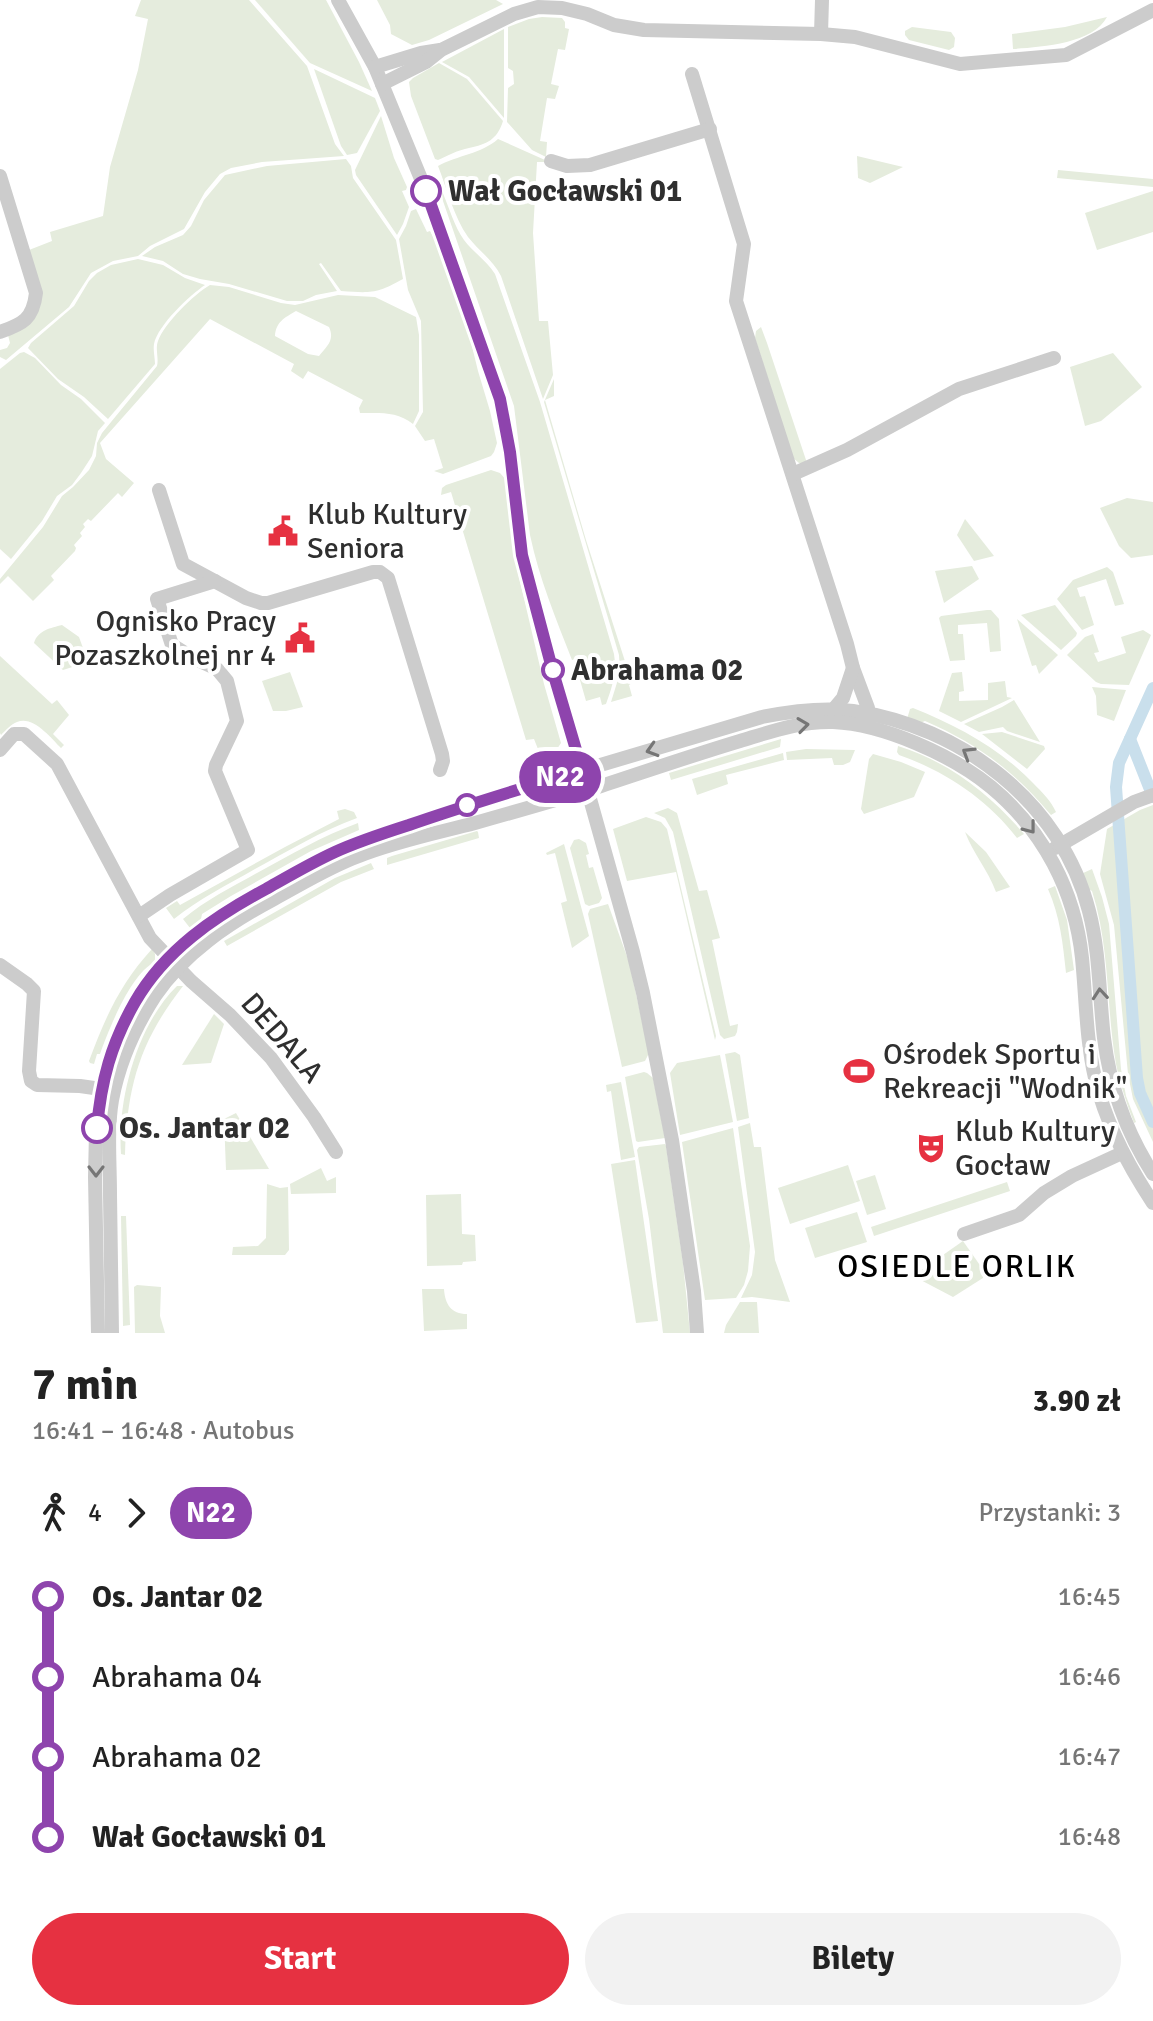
<!DOCTYPE html>
<html lang="pl">
<meta charset="utf-8">
<style>
:root{--surface:#fff;--page:#f2f2f2;--text:#222;--muted:#767676;--accent:#e63141}
body{margin:0;font-family:Signika,sans-serif;background:var(--page);color:var(--text);height:100vh;display:flex;flex-direction:column;font-size:30px;white-space:nowrap}
*{box-sizing:border-box;margin:0}
p{font-size:26px;color:var(--muted)}
.icon{flex:none;width:44px;height:44px;fill:none;stroke:currentColor;stroke-width:2;stroke-linecap:round;stroke-linejoin:round}
.map{position:relative;height:1333px;overflow:hidden}
.sheet{display:flex;flex-direction:column;background:var(--surface);flex:1}
.sheet>*{flex:none}
.badge{padding:0 16px;border-radius:26px;font-size:28px;line-height:52px}
.map>.badge{position:absolute;translate:-50% -50%;box-shadow:0 0 0 4px #fff}
.legs{display:flex;align-items:center;gap:12px;height:88px;padding:0 32px;font-size:26px}
.legs p{margin-inline-start:auto}
.headline{display:flex;align-items:center;justify-content:space-between;height:136px;padding:0 32px}
h1{font-size:44px;font-weight:700;line-height:60px}
.cta{display:flex;gap:16px;margin-top:auto;padding:16px 32px}
.cta a{flex:1;height:92px;border-radius:48px;background:var(--accent);color:#fff;font-size:32px;font-weight:700;line-height:92px;text-align:center}
.cta a+a{background:var(--page);color:var(--text)}
ul{padding:0 32px;list-style:none}
li{display:flex;align-items:center;gap:28px;height:80px;font-size:30px}
li i{display:grid;place-items:center;width:12px;height:100%;margin:0 10px;background:currentColor}
li i::after{content:'';width:20px;height:20px;margin:-10px;border:6px solid;border-radius:50%;background:var(--surface)}
li p{margin-inline-start:auto}
li:first-child i{background:linear-gradient(#0000 50%,currentColor 0)}
li:last-child i{background:linear-gradient(currentColor 50%,#0000 0)}
.map>svg:first-child{display:block}
</style>
<div class="map">
<svg width="1153" height="1333" viewBox="0 0 1153 1333">
<rect width="100%" height="100%" fill="#fff"/>
<g fill="#e5ecdd" fill-rule="evenodd">
<polygon points="141,0 249,0 307,66 335,144 344,156 262,162 231,168 220,174 205,192 184,229 150,246 138,256 113,261 91,273 69,307 6,360 0,357 0,350 7,348 10,343 8,335 30,322 29,250 52,241 50,232 103,216 110,167 138,70 148,19 135,16"/>
<polygon points="255,0 326,0 359,62 372,91 310,63"/>
<polygon points="377,0 496,0 503,4 429,40 412,45 391,34 390,25"/>
<polygon points="542,17 562,18 565,22 565,28 569,29 565,50 558,49 551,84 559,86 555,99 547,98 540,141 547,142 546,157 532,150 507,122 508,88 514,84 513,71 508,68 508,27 529,19"/>
<path d="M1107,17C1093,44 1040,47 1013,49L1012,34L1065,27Z"/>
<polygon points="912,27 951,32 955,38 954,47 949,50 909,40 905,35 905,31"/>
<polygon points="504,29 504,118 469,77 442,62"/>
<path d="M439,63L467,79L503,121C497,140 487,144 469,148C458,150 447,156 438,160L435,159L411,96L409,82L413,78Z"/>
<polygon points="314,69 375,98 380,111 357,153 347,155 341,146"/>
<polygon points="381,116 394,158 407,187 406,190 402,191 409,207 403,224 397,235 356,175 355,170"/>
<path d="M498,139L545,160V162H537L533,233L539,321H548L553,375L543,399L501,276C493,260 479,251 468,237C454,217 447,189 438,166C458,155 481,154 498,139Z"/>
<polygon points="857,156 903,167 870,183 858,178"/>
<path d="M346,159L351,166L353,178L396,240L403,279C376,294 371,293 341,291L321,263L319,264L337,291L316,295L303,301H287L229,284L200,279L183,274L163,261L142,256L155,247L183,235L191,226L204,200L225,175L267,166Z"/>
<polygon points="1058,170 1153,179 1153,187 1057,178"/>
<path d="M442,191C449,207 454,226 464,240C474,253 487,261 495,274L540,402L614,654C617,673 612,687 606,704L602,705L600,697L586,701L578,673L580,671L576,659L572,660C556,619 539,578 530,535L514,406L443,201Z"/>
<polygon points="1153,191 1153,232 1097,250 1085,213"/>
<polygon points="416,209 427,232 430,231 437,244 468,330 478,371 490,411 497,443 494,452 491,456 443,474 434,471 443,468 434,439 425,441 415,426 423,412 421,321 408,290 399,239 406,226 411,211"/>
<path d="M138,259L163,265L185,278L205,285C190,295 158,325 154,344C153,350 155,358 155,364L108,419L84,397L58,379L28,348L31,343L74,306L89,281L97,273L111,265Z"/>
<path d="M210,285L229,287L281,303L295,305L338,295L375,297L416,317L419,335V411L413,424C397,411 380,413 360,413L359,408L363,400L308,371L303,379L291,371L294,364L210,319L100,443L106,459L134,483L122,497L118,493L91,521L88,519L83,524L85,527L80,533L82,536L74,545L76,548L75,551L51,576L54,580L33,601L8,576L0,584V579L43,527L62,496L73,487L89,470L96,456L97,443L102,433L157,366C159,358 155,349 158,341C164,324 194,294 210,285ZM296,311L329,327C335,340 327,346 319,356L308,354L275,336C276,322 284,318 296,311Z"/>
<polygon points="761,327 767,343 807,463 799,463 793,458 755,338 756,331"/>
<polygon points="24,352 35,358 61,385 81,399 105,423 98,431 92,456 81,473 72,485 57,496 42,521 11,559 0,549 0,369 20,353"/>
<polygon points="1113,353 1142,387 1101,421 1085,426 1070,367"/>
<polygon points="554,379 554,396 545,400 586,540 632,683 629,685 632,696 611,702 620,673 619,655 544,402"/>
<polygon points="491,470 500,473 507,481 515,560 544,684 561,743 557,749 540,754 534,739 526,740 451,492 441,495 442,488 446,485"/>
<polygon points="1127,498 1153,502 1153,555 1131,558 1119,546 1100,508"/>
<polygon points="965,519 994,556 974,561 957,535"/>
<polygon points="972,566 979,579 944,603 935,571"/>
<polygon points="1107,567 1113,572 1124,604 1115,606 1106,579 1077,588 1080,597 1085,596 1094,625 1082,630 1057,599 1073,580"/>
<polygon points="1055,605 1077,633 1076,636 1061,650 1021,615"/>
<polygon points="987,610 991,610 999,619 1001,651 990,652 987,623 958,625 958,634 963,634 965,660 950,661 939,618 941,616"/>
<polygon points="1017,619 1058,655 1039,674 1036,665 1032,666"/>
<path d="M62,625L79,637L88,662L63,670L34,643C38,630 51,628 62,625Z"/>
<polygon points="1143,630 1151,635 1129,685 1101,684 1096,682 1067,655 1085,637 1093,634 1099,652 1094,653 1098,662 1126,653 1121,637"/>
<path d="M0,656L52,704L57,700L69,715L53,734L64,745L61,748C51,738 33,715 17,722C11,724 6,730 1,735L0,733Z"/>
<polygon points="290,672 303,707 286,711 273,711 262,681"/>
<polygon points="962,672 964,691 959,692 959,701 988,700 988,683 1005,681 1007,697 1012,698 961,722 939,711 952,673"/>
<polygon points="1092,687 1126,690 1114,721 1097,715 1096,696"/>
<polygon points="1014,700 1040,742 1007,731 1003,727 979,732 964,724 1002,707"/>
<path d="M913,708C958,726 999,748 1033,783C1042,792 1051,801 1056,812L1051,815C1014,771 978,744 925,721L920,723L907,719L910,709Z"/>
<polygon points="1002,732 1044,746 1045,749 1027,769 982,734"/>
<polygon points="781,739 780,747 671,780 669,773"/>
<path d="M898,746C949,762 990,794 1024,834L1017,838C987,799 945,771 899,755L897,752Z"/>
<polygon points="806,749 855,750 850,762 843,765 834,765 832,758 787,760 786,752"/>
<polygon points="783,753 784,760 726,775 728,784 697,795 692,779"/>
<polygon points="873,754 901,762 925,772 914,797 864,814 861,809 869,759"/>
<polygon points="1153,805 1153,1142 1133,1099 1128,1074 1114,925 1100,874 1107,829 1140,810"/>
<polygon points="668,808 677,813 699,891 707,890 720,938 712,940 730,1026 738,1024 737,1032 735,1036 724,1039 720,1035 673,832 665,818 654,813"/>
<path d="M345,809L354,812L357,818C321,831 288,851 255,869C227,885 199,899 174,919L166,908L177,901L180,905L285,847L339,819L337,811Z"/>
<polygon points="646,817 661,822 667,829 716,1036 715,1040 676,872 627,881 613,829"/>
<path d="M358,823L359,830L311,851L231,896L202,914L201,919L190,928L183,919C206,900 232,887 257,873C290,855 322,836 358,823Z"/>
<polygon points="477,831 478,832 479,838 387,865 387,858 392,856"/>
<path d="M965,832L986,852L1010,887L996,892C988,870 973,853 965,832Z"/>
<polygon points="579,839 586,843 589,854 586,855 589,868 593,867 602,898 599,903 589,906 585,904 570,848 574,840"/>
<polygon points="564,844 589,936 572,948 561,903 567,901 555,853 547,855 546,853"/>
<polygon points="371,863 374,869 341,882 227,946 224,941 335,878"/>
<path d="M1092,869L1102,897L1109,924L1121,1069L1126,1096L1136,1122L1134,1123C1127,1104 1120,1084 1116,1064C1106,1006 1110,947 1092,891L1087,888L1081,874Z"/>
<path d="M1055,886L1067,920L1074,970L1066,973C1063,944 1060,916 1048,889Z"/>
<polygon points="608,904 629,962 649,1053 645,1061 622,1067 588,914 590,909"/>
<path d="M152,949L155,954V962C131,973 109,1029 100,1054H97L94,1064L90,1063L89,1061C105,1018 120,984 152,949Z"/>
<path d="M177,986H183C140,1041 127,1086 125,1155L121,1154C117,1100 137,1025 177,986Z"/>
<polygon points="214,1014 224,1024 211,1063 182,1065"/>
<polygon points="735,1052 740,1055 749,1118 737,1121 725,1054"/>
<polygon points="720,1055 733,1122 680,1135 670,1073 677,1063"/>
<polygon points="644,1072 647,1073 653,1078 665,1138 638,1142 636,1141 625,1077"/>
<polygon points="621,1082 635,1157 621,1160 611,1091 607,1092 606,1085"/>
<polygon points="236,1113 269,1169 226,1170 224,1119"/>
<polygon points="750,1123 754,1147 761,1147 775,1260 790,1302 752,1297 741,1298 752,1275 755,1252 738,1127"/>
<polygon points="733,1128 750,1246 748,1271 744,1285 736,1298 705,1300 682,1142"/>
<polygon points="665,1144 666,1146 683,1263 690,1333 663,1333 649,1219 637,1150 639,1147"/>
<polygon points="635,1160 658,1321 636,1323 611,1164"/>
<polygon points="848,1165 860,1201 790,1224 778,1188"/>
<polygon points="321,1168 327,1181 336,1177 336,1193 291,1194 290,1184"/>
<polygon points="875,1175 886,1209 867,1215 856,1181"/>
<polygon points="1007,1182 1010,1191 874,1236 871,1227"/>
<polygon points="267,1184 280,1188 288,1187 289,1250 285,1255 232,1255 233,1247 258,1246 266,1238"/>
<polygon points="461,1194 462,1234 475,1235 476,1261 463,1262 462,1265 427,1266 426,1195"/>
<polygon points="857,1212 867,1242 815,1258 805,1228"/>
<polygon points="121,1216 126,1216 130,1325 123,1326"/>
<polygon points="963,1241 984,1271 983,1278 953,1297 913,1276"/>
<polygon points="137,1285 161,1287 160,1316 165,1333 135,1333 134,1287"/>
<path d="M422,1289H444C445,1304 451,1314 467,1314V1329L424,1331Z"/>
<polygon points="740,1302 757,1302 759,1333 724,1333 726,1325"/>
</g>
<g fill="none" stroke-linecap="round" stroke-linejoin="round">
<g stroke="#c9dfec" stroke-width="12">
<polyline points="1153,688 1119,763 1116,787 1137,1078 1140,1093 1153,1122"/>
<polyline points="1130,739 1153,797"/>
</g>
<g stroke="#ccc" stroke-width="14">
<polyline points="338,0 375,67 426,191 494,381 507,429 522,555 528,578 633,952 643,993 672,1140 694,1291 697,1333"/>
<polyline points="821,34 822,0"/>
<polyline points="375,67 421,53 440,50"/>
<polyline points="692,74 744,244 736,301 847,644 853,668 868,708 868,720"/>
<polyline points="382,84 426,62 441,50 514,14 538,7 562,8 587,14 614,25 644,30 821,34 855,37 960,64 1066,55 1153,10"/>
<polyline points="551,161 567,166 590,165 710,129"/>
<path d="M0,176L36,293C33,319 23,324 0,332"/>
<polyline points="793,474 847,450 959,389 1054,358"/>
<polyline points="159,490 183,564 246,598 261,603 268,603 373,572 380,572 388,578 442,754 443,761 440,770"/>
<polyline points="833,710 843,698 853,668"/>
<polyline points="0,750 14,734 24,734 57,764 150,938 191,981 230,1015 271,1058 314,1117 336,1152"/>
<polyline points="1055,848 1134,802 1153,795"/>
<polyline points="139,916 170,895 248,850 215,771 216,765 237,721 227,681 217,669 193,658 172,645 157,599 215,581"/>
<polyline points="0,965 27,984 34,991 29,1071 31,1081 37,1085 80,1086 101,1089"/>
<polyline points="964,1234 1019,1215 1044,1193 1072,1176 1122,1153"/>
<path d="M98,1333L95,1177L96,1132L101,1089L115,1044L136,1000L168,958L192,936L227,910L312,864L346,847L469,804L762,717C792,711 823,707 853,711C961,726 1062,803 1089,911C1100,953 1099,996 1104,1038C1110,1087 1126,1132 1153,1174"/>
<path d="M112,1333C111,1287 111,1241 110,1195C110,1163 107,1130 112,1100C119,1063 135,1027 155,996C184,953 229,923 274,899C302,884 329,867 359,856C397,841 437,833 475,823C514,812 553,801 592,789C641,773 690,756 740,741C770,732 800,721 833,722C883,724 952,755 991,787C1043,830 1075,891 1082,958C1086,998 1086,1039 1095,1078C1106,1124 1127,1164 1153,1203"/>
</g>
</g>
<defs><path id="oneway-chevron" d="M-2-3.5L2.5 0L-2 3.5" fill="none" stroke-width="1.6" stroke-linecap="round" stroke-linejoin="round" transform="scale(2)"/></defs>
<g stroke="#767676">
<use href="#oneway-chevron" transform="translate(803 725) rotate(-8)"/>
<use href="#oneway-chevron" transform="translate(652 750) rotate(163)"/>
<use href="#oneway-chevron" transform="translate(968 753) rotate(-148)"/>
<use href="#oneway-chevron" transform="translate(1030 828) rotate(52)"/>
<use href="#oneway-chevron" transform="translate(1100 994) rotate(-95)"/>
<use href="#oneway-chevron" transform="translate(96 1171) rotate(90)"/>
</g>
<g fill="none" stroke-linecap="round" stroke-linejoin="round">
<g stroke="#fff" stroke-width="18">
<path id="line-1" d="M97,1128C101,1081 111,1044 135,1002C165,950 214,917 266,889C289,876 311,863 335,852C359,841 384,833 409,825C466,805 524,788 582,770L553,672L522,555L510,452L500,399L426,191"/>
</g>
<use href="#line-1" stroke="#8e44ad" stroke-width="12"/>
</g>
<defs>
<g id="civic-bare" transform="scale(2.4)"><path d="M-.6-6.5H3V-4.5H.6V-3L4-1V1h2V6H-6V1h2V-1L-.6-3ZM-1.2 2.5V6h2.4V2.5Z" fill="#e63141" stroke="#fff" stroke-width="2.5" paint-order="stroke"/></g>
<g id="stadium-bare" transform="scale(2.4)"><path d="M0-5a6.5 5 0 1 0 0 10a6.5 5 0 1 0 0-10ZM-3.5-1.8h7v3.6h-7Z" fill="#e63141" stroke="#fff" stroke-width="2.5" paint-order="stroke"/></g>
<g id="theatre-bare" transform="scale(2.4)"><path d="M-5-5.5Q0-4 5-5.5V0Q5 5 0 6Q-5 5-5 0ZM-3.3-2.5H-1v1.5H-3.3ZM1-2.5H3.3v1.5H1ZM-2.8 1Q0 5.5 2.8 1Z" fill="#e63141" stroke="#fff" stroke-width="2.5" paint-order="stroke"/></g>
</defs>
<g fill-rule="evenodd">
<use href="#civic-bare" x="283" y="531"/>
<use href="#civic-bare" x="300" y="638"/>
<use href="#stadium-bare" x="859" y="1071"/>
<use href="#theatre-bare" x="931" y="1148"/>
</g>
<g fill="#fff" stroke="#8e44ad" stroke-width="4">
<circle cx="426" cy="191" r="14"/>
<circle cx="553" cy="670" r="10"/>
<circle cx="467" cy="805" r="10"/>
<circle cx="97" cy="1128" r="14"/>
</g>
<g text-anchor="middle" dominant-baseline="central" stroke-width="8" stroke-linejoin="round" paint-order="stroke">
<g font-size="30" font-weight="bold" fill="#2f2f2f" stroke="#fff" text-anchor="start">
<text x="448" y="191">Wał Gocławski 01</text>
<text x="571" y="670">Abrahama 02</text>
<text x="119" y="1128">Os. Jantar 02</text>
</g>
<g font-size="30" fill="#2f2f2f" stroke="#fff" text-anchor="start">
<text x="307" y="514">Klub Kultury<tspan x="307" dy="34">Seniora</tspan></text>
<text x="276" y="621" text-anchor="end">Ognisko Pracy<tspan x="276" dy="34">Pozaszkolnej nr 4</tspan></text>
<text x="883" y="1054">Ośrodek Sportu i<tspan x="883" dy="34">Rekreacji "Wodnik"</tspan></text>
<text x="955" y="1131">Klub Kultury<tspan x="955" dy="34">Gocław</tspan></text>
</g>
<g font-size="30" fill="#2f2f2f" stroke="#fff">
<text transform="translate(282 1038) rotate(49)">DEDALA</text>
</g>
<g font-size="32" letter-spacing="2" fill="#000" stroke="#fff">
<text x="957" y="1266">OSIEDLE ORLIK</text>
</g>
</g>
</svg>
<b class="badge" style="left:560px;top:777px;background:#8e44ad;color:#fff">N22</b>
</div>
<section class="sheet">
<div class="headline"><div><h1>7 min</h1><p>16:41 – 16:48 · Autobus</p></div><b>3.90 zł</b></div>
<div class="legs"><svg class="icon" aria-label="walk" viewBox="0 0 24 24"><circle cx="13" cy="4" r="2"/><path d="M13 8l-2 6 4 7M11 14l-3 7M7 12l3-4h3l4 4"/></svg>4<svg class="icon" aria-label="forward" viewBox="0 0 24 24"><path d="M9 5l7 7-7 7"/></svg><b class="badge" style="background:#8e44ad;color:#fff">N22</b><p>Przystanki: 3</p></div>
<ul>
<li><i style="color:#8e44ad"></i><b>Os. Jantar 02</b><p>16:45</p></li>
<li><i style="color:#8e44ad"></i><span>Abrahama 04</span><p>16:46</p></li>
<li><i style="color:#8e44ad"></i><span>Abrahama 02</span><p>16:47</p></li>
<li><i style="color:#8e44ad"></i><b>Wał Gocławski 01</b><p>16:48</p></li>
</ul>
<div class="cta"><a>Start</a><a>Bilety</a></div>
</section>
